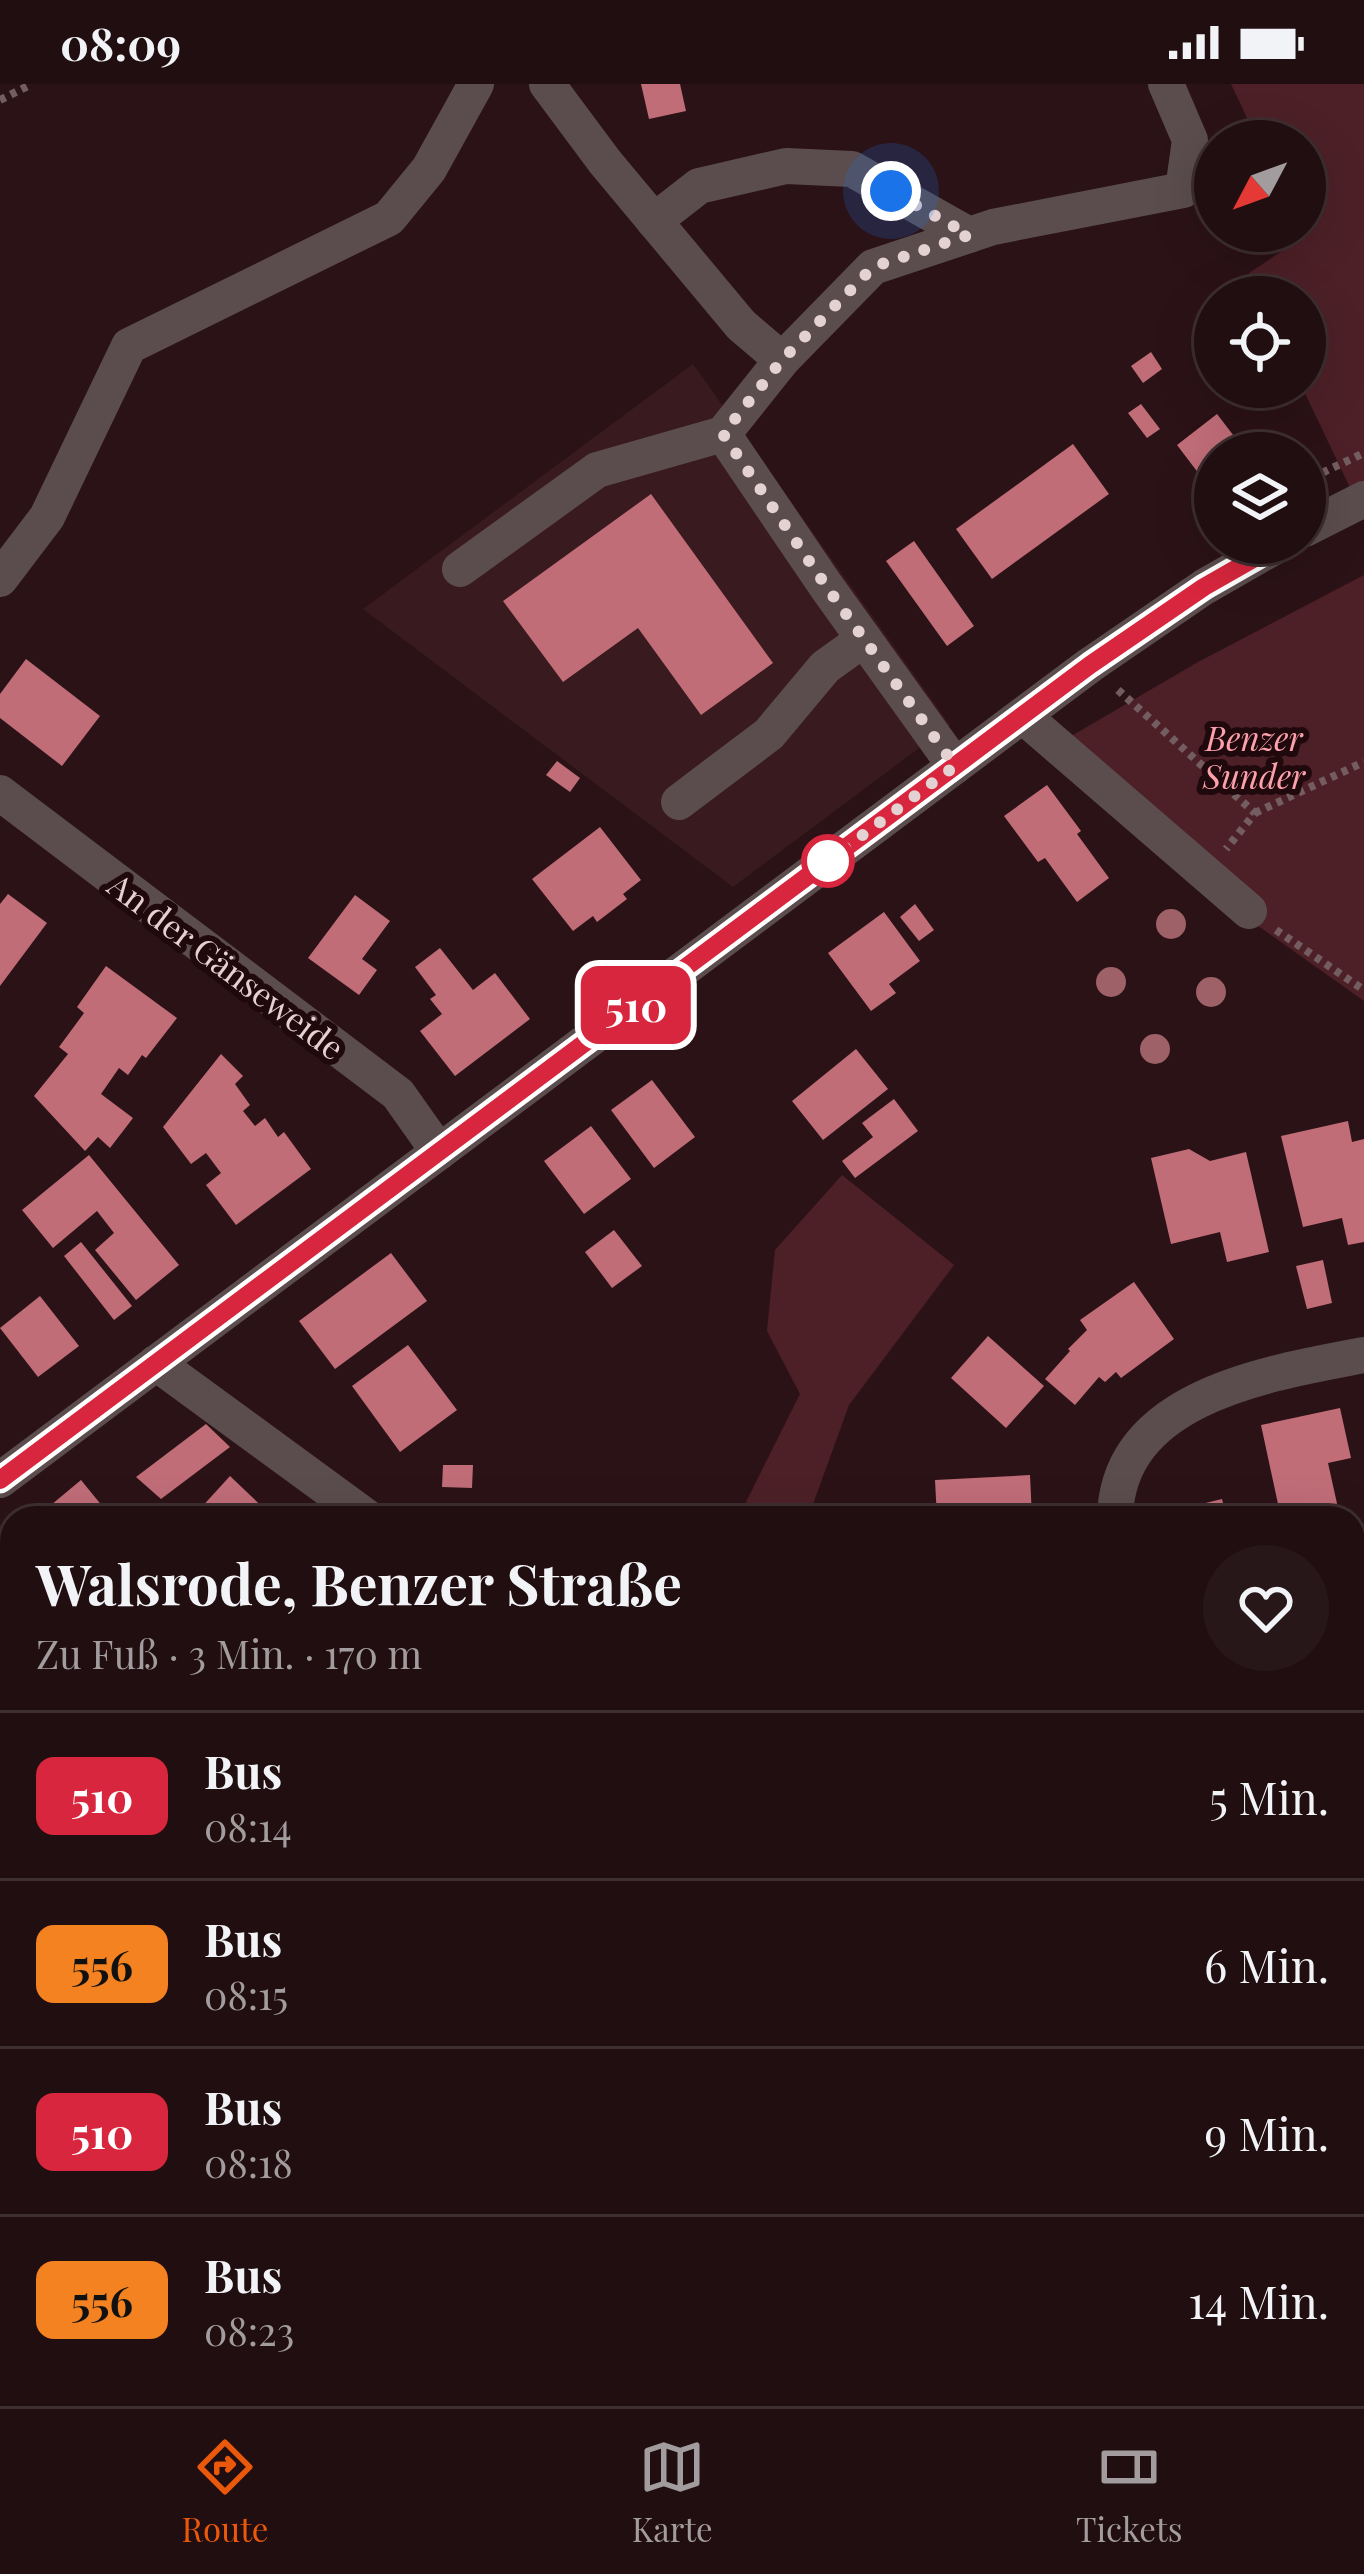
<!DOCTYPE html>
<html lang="de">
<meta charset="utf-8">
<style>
:root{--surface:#200e10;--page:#281719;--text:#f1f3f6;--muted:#a29c9f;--line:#3d2e30;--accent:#ea580c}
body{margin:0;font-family:"Playfair Display",serif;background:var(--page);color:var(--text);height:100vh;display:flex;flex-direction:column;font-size:45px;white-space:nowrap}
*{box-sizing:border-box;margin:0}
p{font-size:39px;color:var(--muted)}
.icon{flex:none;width:66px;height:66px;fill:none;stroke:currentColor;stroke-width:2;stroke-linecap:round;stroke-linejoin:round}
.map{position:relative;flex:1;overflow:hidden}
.side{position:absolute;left:0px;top:1422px;width:1365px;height:900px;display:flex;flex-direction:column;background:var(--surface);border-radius:36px 36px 0 0;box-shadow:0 12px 48px #0002,0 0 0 3px var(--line)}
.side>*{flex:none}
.badge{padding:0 24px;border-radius:18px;font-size:42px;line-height:78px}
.needle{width:78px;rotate:229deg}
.tools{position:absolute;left:1194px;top:36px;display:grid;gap:24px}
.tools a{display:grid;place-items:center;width:132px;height:132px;border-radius:50%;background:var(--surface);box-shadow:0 12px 48px #0002,0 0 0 3px var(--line);font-size:60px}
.you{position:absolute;width:60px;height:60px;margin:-30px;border:9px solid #fff;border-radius:50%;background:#1a73e8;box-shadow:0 0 0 18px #1a73e833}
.map>.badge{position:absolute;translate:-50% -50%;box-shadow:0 0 0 6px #fff}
.round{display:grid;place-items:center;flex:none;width:126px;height:126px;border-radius:63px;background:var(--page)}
.overview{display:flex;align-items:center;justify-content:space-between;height:204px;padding:0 36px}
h1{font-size:57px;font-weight:700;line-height:90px}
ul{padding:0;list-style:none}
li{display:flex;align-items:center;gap:36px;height:168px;padding:0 36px;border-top:3px solid var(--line)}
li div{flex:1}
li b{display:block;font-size:45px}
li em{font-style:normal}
li .badge{min-width:132px;font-weight:700;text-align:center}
.status{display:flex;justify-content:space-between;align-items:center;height:84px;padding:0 60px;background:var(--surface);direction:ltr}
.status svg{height:33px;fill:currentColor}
.menu{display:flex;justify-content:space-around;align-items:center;height:168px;border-top:3px solid var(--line);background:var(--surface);font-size:33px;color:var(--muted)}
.menu a{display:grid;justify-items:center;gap:6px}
.menu .active{color:var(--accent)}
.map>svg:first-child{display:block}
</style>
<div class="status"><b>08:09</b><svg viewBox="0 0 49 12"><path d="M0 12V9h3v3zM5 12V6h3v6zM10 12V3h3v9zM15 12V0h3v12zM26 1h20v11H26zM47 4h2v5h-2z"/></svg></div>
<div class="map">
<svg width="1364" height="2322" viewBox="0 0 1364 2322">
<rect width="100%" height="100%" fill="#2b1216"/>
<polygon fill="#391a1f" points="693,280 950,641 733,803 363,525"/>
<g fill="#4d2027">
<polygon points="1231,0 1364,0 1364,433 1302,303 1305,303 1305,213 1260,213 1249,189 1303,153 1301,147 1305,147 1305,57 1258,57"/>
<polygon points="1364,491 1364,917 1247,834 1068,654 1198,578"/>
<polygon points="842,1091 954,1181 849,1321 808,1434 738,1434 800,1310 767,1247 775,1166"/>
</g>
<g fill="#c06d78">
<polygon points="641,0 680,0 686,27 649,35"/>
<polygon points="1151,268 1162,285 1143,299 1131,282"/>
<polygon points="1141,320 1160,345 1147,354 1128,329"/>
<polygon points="1217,330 1247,369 1215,369 1215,411 1177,361"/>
<polygon points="1073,360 1109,410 992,495 956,445"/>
<polygon points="651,410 773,579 701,631 638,544 563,598 503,517"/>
<polygon points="914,457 974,542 947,562 886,477"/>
<polygon points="26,575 100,632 62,682 0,634 0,610"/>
<polygon points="557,677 580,694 570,708 546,691"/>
<polygon points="1047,701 1081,747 1077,750 1109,794 1077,818 1045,774 1038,778 1004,732"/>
<polygon points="600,743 641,796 623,810 627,815 597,838 593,832 573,847 532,795"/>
<polygon points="8,810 47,839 0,902 0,820"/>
<polygon points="355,811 390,837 362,875 377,886 359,911 308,874"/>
<polygon points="915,820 934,846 919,857 900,833"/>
<polygon points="884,828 920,877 889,900 896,909 871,927 828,869"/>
<polygon points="440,864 473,906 495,889 530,935 455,992 420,947 442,930 430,915 436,911 415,883"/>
<polygon points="106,882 177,934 146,974 142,971 128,991 119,984 101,1010 133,1034 110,1064 98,1053 85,1067 34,1012 68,970 59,963 84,929 77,923"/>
<polygon points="856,965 888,1005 823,1056 792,1017"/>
<polygon points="221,970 243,992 235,1000 250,1021 243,1027 255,1042 265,1034 278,1053 284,1048 311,1085 236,1141 206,1101 221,1089 206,1069 191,1080 163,1043"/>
<polygon points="652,996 695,1053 654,1084 611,1026"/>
<polygon points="894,1015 918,1047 855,1094 842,1077 873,1053 862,1039"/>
<polygon points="1348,1037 1352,1058 1364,1055 1364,1158 1348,1161 1342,1134 1303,1143 1281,1052"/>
<polygon points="591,1042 631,1095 584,1130 544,1077"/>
<polygon points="1189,1065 1210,1077 1246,1068 1269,1168 1227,1178 1220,1148 1171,1160 1151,1074"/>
<polygon points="89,1071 179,1181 136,1216 95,1166 114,1149 97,1127 53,1164 22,1126"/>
<polygon points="614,1146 642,1182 612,1204 585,1168"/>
<polygon points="81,1158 132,1222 114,1236 64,1172"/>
<polygon points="391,1169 427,1217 335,1285 299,1237"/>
<polygon points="1323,1176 1332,1219 1307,1225 1296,1182"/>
<polygon points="1134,1198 1174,1255 1121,1294 1116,1288 1105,1298 1099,1293 1075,1321 1045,1295 1070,1267 1068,1265 1087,1246 1080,1236"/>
<polygon points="40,1212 79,1262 38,1293 0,1244"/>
<polygon points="988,1252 1044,1302 1006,1344 951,1294"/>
<polygon points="408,1261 457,1326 400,1368 352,1302"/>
<polygon points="1340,1324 1351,1374 1328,1379 1338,1424 1281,1434 1261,1341"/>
<polygon points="206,1340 230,1363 161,1415 136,1393"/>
<polygon points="443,1381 473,1381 472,1404 442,1403"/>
<polygon points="1030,1391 1032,1434 937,1434 935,1396"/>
<polygon points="230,1392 274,1434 207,1434 199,1426"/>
<polygon points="81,1396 112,1434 52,1434 45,1426"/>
<polygon points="1222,1415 1227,1434 1152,1434 1152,1432"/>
<polygon points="12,1462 12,1524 0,1508 0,1471"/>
<polygon points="1364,1641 1364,1700 1362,1700 1353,1663 1353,1644"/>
<polygon points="12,1807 12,1897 0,1885 0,1870 8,1861 0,1853 0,1818"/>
<polygon points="1364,1873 1364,1908 1362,1909 1364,2055 1353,2058 1353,1876"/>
<polygon points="9,1912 12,1915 12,1934 0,1945 0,1920"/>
<polygon points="1364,2125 1364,2195 1362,2196 1353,2156 1353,2128"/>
<polygon points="1364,2307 1364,2322 1343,2322 1341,2313"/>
<polygon points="1059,2310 1158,2310 1144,2322 1044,2322"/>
</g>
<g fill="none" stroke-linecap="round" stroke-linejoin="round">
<g stroke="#735d60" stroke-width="8" stroke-dasharray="6 6" stroke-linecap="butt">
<polyline points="0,16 32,0"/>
<polyline points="1313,403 1309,395 1364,369"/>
<polyline points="1118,606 1255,729 1226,765"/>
<polyline points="1255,729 1364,678"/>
<polyline points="1276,846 1364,906"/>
<polyline points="1353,2215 1364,2220"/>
<polyline points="705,2310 706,2322"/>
<polyline points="525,2322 542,2310"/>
</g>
<g stroke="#5b4d4e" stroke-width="36">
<polyline points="547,0 605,78 741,241 782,276"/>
<polyline points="654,137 699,102 786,82 852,85 969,151"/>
<polyline points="723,350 826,502 955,682"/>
<polyline points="1305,445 1364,415"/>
<polyline points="460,485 597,386 723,350 782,276 873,183 993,143 1183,106 1190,56 1166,0"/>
<polyline points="0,495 47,433 129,262 389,134 429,85 476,0"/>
<polyline points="1023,632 1249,827"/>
<polyline points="0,709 398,1010 439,1068"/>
<polyline points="679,718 769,650 825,583 864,555"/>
<polyline points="156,1279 368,1434"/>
<polyline points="0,1396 1090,581 1204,503 1281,459"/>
<path d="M1115,1434C1117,1311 1271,1289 1364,1271"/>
<polyline points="0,1710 12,1721"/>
<polyline points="1353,1800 1364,1796"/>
<polyline points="1353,2118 1364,2115"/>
<polyline points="607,2310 618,2322"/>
<polyline points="1313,2310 1316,2322"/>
<polyline points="757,2322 763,2310"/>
<polyline points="1248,2322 1264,2310"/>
</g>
</g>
<g fill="#9e6168">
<circle cx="1171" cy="840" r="15"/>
<circle cx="1111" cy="898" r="15"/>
<circle cx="1211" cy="908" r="15"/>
<circle cx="1155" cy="965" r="15"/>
</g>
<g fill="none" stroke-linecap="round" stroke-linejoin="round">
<g stroke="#fff" stroke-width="27">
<polyline id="line" points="0,1396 1090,581 1204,503 1281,459"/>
</g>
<use href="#line" stroke="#d7263d" stroke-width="18"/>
<polyline stroke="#e4d2d3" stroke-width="12" stroke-dasharray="0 21.6" points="828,777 955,682 826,502 723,350 782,276 873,183 969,151 891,107"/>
</g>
<circle fill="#fff" stroke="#d7263d" stroke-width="6" cx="828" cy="777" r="24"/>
<g text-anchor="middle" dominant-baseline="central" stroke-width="12" stroke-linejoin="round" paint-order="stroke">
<g font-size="33" font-style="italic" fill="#fca1ac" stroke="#20090d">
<text x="1254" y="653">Benzer<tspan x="1254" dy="38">Sunder</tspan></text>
</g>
<g font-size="33" fill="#e4d2d3" stroke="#20090d">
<text transform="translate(227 881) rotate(37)">An der Gänseweide</text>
</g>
</g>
</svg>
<div class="tools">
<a><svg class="needle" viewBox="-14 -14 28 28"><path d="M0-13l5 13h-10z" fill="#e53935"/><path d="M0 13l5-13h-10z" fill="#a29c9f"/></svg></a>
<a><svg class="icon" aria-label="locate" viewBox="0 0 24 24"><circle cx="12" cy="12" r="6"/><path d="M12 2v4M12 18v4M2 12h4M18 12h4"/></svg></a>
<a><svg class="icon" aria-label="layers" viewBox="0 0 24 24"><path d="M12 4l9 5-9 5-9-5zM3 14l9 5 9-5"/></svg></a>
</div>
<div class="you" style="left:891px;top:107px"></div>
<b class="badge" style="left:636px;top:921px;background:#d7263d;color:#fff">510</b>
<section class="side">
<div class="overview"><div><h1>Walsrode, Benzer Straße</h1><p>Zu Fuß · 3 Min. · 170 m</p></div><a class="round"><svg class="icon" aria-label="heart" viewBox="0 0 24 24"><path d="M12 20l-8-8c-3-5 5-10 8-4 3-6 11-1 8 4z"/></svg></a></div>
<ul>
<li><span class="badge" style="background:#d7263d;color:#fff">510</span><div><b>Bus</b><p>08:14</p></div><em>5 Min.</em></li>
<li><span class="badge" style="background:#f58220;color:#111">556</span><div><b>Bus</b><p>08:15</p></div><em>6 Min.</em></li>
<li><span class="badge" style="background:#d7263d;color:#fff">510</span><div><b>Bus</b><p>08:18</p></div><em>9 Min.</em></li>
<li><span class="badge" style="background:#f58220;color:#111">556</span><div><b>Bus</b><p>08:23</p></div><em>14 Min.</em></li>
</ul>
</section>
</div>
<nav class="menu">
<a class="active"><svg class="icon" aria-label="directions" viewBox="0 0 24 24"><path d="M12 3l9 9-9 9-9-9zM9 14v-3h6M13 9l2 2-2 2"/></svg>Route</a>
<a><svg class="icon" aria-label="map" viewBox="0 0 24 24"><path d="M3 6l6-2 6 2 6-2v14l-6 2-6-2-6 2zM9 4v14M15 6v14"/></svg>Karte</a>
<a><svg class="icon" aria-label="tickets" viewBox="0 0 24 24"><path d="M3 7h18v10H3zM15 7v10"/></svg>Tickets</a>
</nav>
